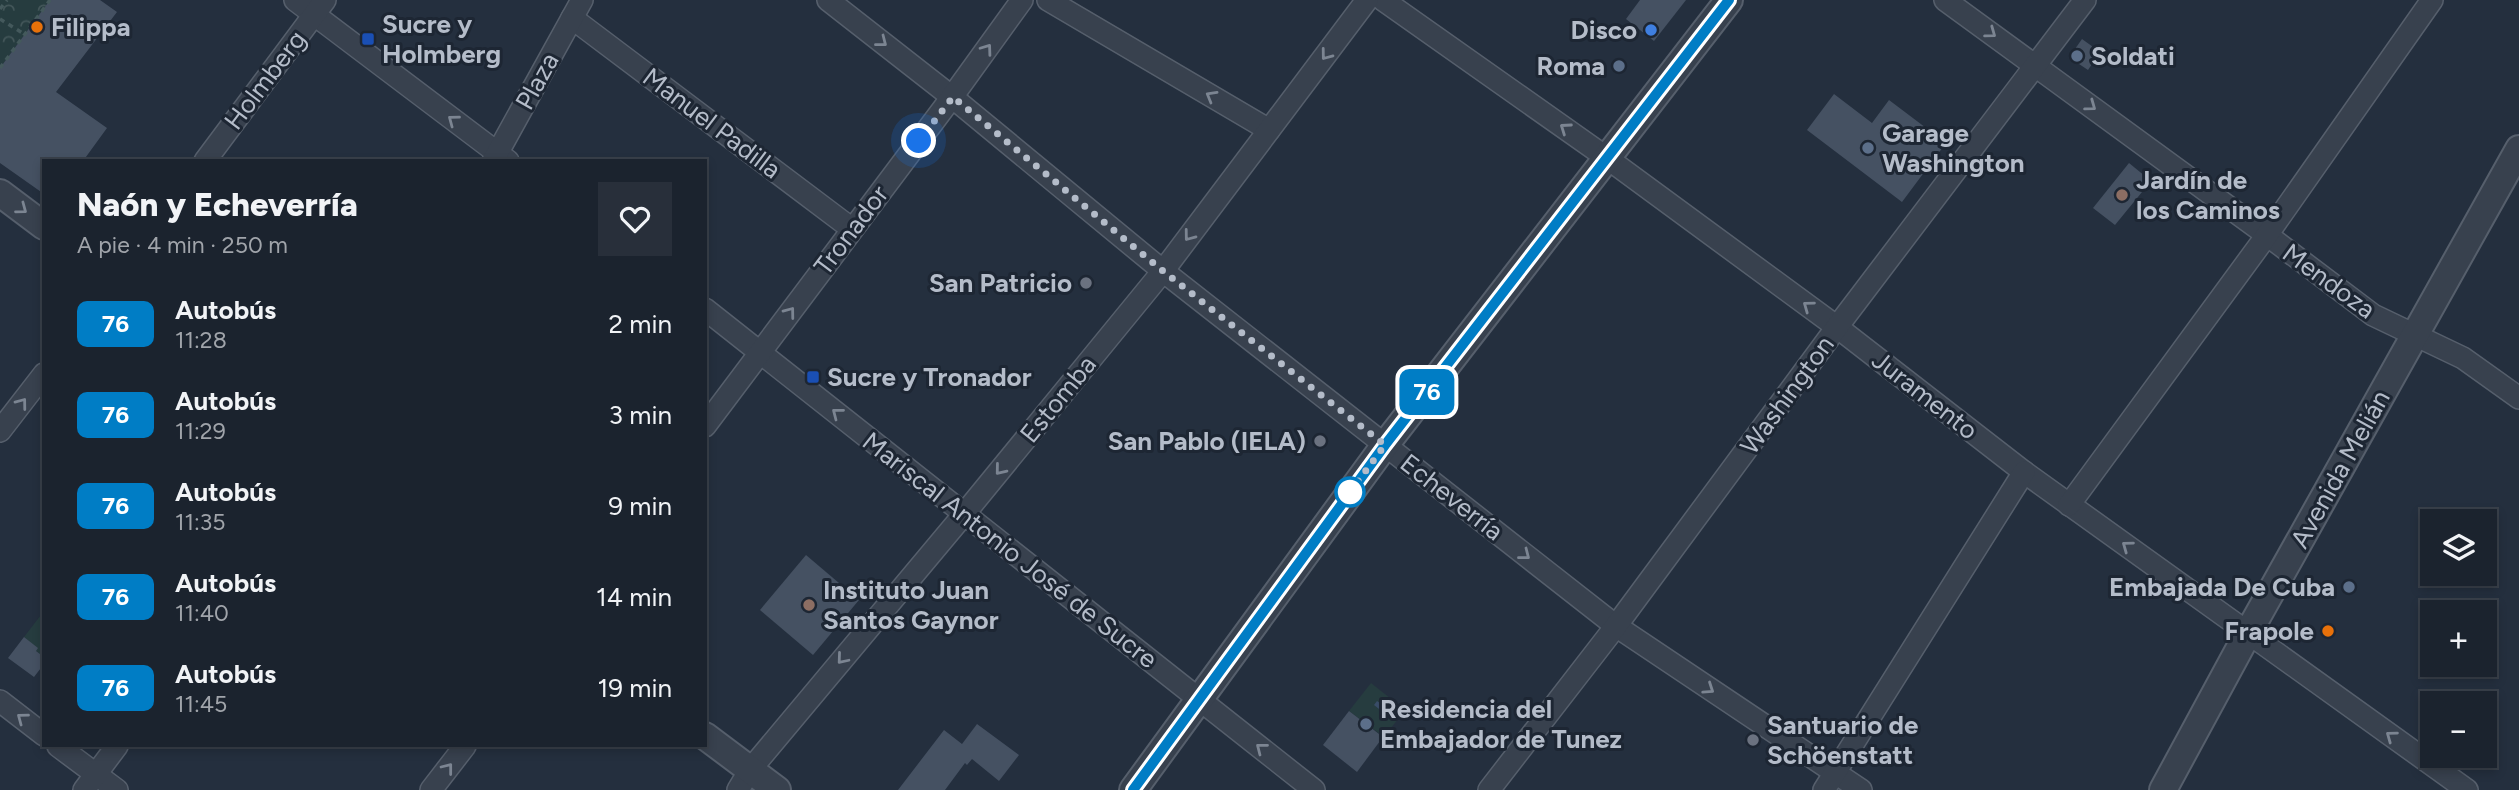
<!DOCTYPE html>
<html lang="es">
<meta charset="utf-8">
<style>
:root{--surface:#1b232e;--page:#282f3a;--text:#f1f3f6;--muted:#a0a4aa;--line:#39404a}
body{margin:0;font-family:Figtree,sans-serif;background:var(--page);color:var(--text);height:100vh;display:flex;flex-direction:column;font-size:26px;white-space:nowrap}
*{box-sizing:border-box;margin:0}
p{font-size:23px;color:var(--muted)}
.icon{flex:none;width:38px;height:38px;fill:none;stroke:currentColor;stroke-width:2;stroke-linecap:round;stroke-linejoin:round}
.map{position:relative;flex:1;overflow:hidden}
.details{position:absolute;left:42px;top:159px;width:665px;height:588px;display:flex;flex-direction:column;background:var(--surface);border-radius:0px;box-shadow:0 4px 10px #0003,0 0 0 2px var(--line)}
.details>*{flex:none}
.badge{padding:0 14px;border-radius:10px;font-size:24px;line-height:46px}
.fabs{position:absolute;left:2420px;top:509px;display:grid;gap:14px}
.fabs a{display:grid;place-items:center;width:77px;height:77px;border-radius:0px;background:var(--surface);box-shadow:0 4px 10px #0003,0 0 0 2px var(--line);font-size:35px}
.you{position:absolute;width:35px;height:35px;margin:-18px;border:5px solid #fff;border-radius:50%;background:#1a73e8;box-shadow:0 0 0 10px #1a73e833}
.map>.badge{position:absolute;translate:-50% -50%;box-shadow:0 0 0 4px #fff}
.round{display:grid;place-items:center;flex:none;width:74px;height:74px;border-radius:0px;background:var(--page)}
.head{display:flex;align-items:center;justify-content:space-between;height:119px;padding:0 35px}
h1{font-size:33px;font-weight:800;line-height:52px}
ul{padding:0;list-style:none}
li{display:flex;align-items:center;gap:21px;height:91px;padding:0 35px}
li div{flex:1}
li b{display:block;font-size:26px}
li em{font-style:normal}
li .badge{min-width:77px;font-weight:700;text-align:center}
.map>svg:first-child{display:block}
</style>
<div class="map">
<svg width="2519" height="790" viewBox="0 0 2519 790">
<defs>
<pattern id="park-crowns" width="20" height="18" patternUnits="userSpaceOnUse" patternTransform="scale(1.75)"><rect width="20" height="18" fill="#263c3f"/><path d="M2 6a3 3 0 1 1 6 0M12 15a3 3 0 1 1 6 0" fill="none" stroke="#435659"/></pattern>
</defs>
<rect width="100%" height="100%" fill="#242f3e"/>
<polygon fill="url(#park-crowns)" points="0,0 50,0 0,68"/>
<g fill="#263c3f">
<polygon points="44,611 44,657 36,651 37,648 24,637"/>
<polygon points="1371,683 1405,710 1384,737 1349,711"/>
</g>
<polygon fill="#394c67" points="1385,697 1401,710 1393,720 1374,705 1377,701 1380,703"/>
<g fill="#455162">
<polygon points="50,0 100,0 117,12 56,92 107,128 83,161 44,161 44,194 0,163 0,68"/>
<polygon points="1640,0 1686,0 1654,41 1626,19"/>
<polygon points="2082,39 2100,52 2088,70 2076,62 2075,49"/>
<polygon points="1834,94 1872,123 1889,100 1946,143 1902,202 1807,130"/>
<polygon points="2129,163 2151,181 2115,225 2093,208"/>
<polygon points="806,555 859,600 813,655 760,610"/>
<polygon points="24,637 38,648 36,651 44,657 44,664 34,677 8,658"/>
<polygon points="1349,711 1383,737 1357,772 1323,745"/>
<polygon points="977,724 1019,755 999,781 972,759 967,765 965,763 945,790 898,790 944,730 962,744"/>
</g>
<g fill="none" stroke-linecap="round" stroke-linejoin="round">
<g stroke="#565f6c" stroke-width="24">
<g id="minor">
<polyline points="295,0 508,161"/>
<polyline points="828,0 952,97 1163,271 1616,626 1861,790"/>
<polyline points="1048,0 1269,130"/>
<polyline points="1383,0 1607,158 1837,327 2024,472 2467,790"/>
<polyline points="1945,0 2267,235 2373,315 2463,358 2519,398"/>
<polyline points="572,18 852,229"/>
<polyline points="205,161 325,0"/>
<polyline points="493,161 582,0"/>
<polyline points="705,309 1314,790"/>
<polyline points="705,426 952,97 1022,0"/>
<polyline points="0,431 44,374"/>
<polyline points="2069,505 2267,235 2432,0"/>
<polyline points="0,701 44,735"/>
<polyline points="58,746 117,790"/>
<polyline points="84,790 117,746"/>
<polyline points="431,790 465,746"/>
<polyline points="738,790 750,770 965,513 1163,271 1367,0"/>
<polyline points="1489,790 1616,626 1837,327 2085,0"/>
<polyline points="1824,790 2024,472"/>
</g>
</g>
<g stroke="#565f6c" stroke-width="30">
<g id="tertiary">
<polyline points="0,193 44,226"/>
<polyline points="705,736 777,790"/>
<polyline points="1133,790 1385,445 1729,0"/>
<polyline points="2163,790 2248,633 2519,149"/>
</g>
</g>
<g stroke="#44595c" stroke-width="3.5" stroke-dasharray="5 5" stroke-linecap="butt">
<polyline points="0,9 7,0"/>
<polyline points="0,19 24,34"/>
<polyline points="0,68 50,0"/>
</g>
<use href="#minor" stroke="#38414e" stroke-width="21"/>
<use href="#tertiary" stroke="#38414e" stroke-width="26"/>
</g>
<defs><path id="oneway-chevron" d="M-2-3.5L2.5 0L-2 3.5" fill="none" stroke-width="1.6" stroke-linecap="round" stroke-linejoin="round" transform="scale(1.75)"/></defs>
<g stroke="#7c8592">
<use href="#oneway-chevron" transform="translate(1991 33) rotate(36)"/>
<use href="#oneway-chevron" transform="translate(882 42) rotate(38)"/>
<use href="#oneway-chevron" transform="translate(987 49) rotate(-54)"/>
<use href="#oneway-chevron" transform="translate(1326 55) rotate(127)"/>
<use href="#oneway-chevron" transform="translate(1211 96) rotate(-150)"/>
<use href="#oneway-chevron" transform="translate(2091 106) rotate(36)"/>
<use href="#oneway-chevron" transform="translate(453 120) rotate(-143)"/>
<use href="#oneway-chevron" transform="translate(1565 128) rotate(-145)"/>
<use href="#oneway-chevron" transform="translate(22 209) rotate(37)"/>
<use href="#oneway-chevron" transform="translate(1189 236) rotate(127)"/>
<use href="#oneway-chevron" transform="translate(1808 306) rotate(-144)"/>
<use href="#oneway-chevron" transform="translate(790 312) rotate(-53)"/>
<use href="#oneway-chevron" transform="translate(22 403) rotate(-53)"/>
<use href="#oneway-chevron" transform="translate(837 413) rotate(-142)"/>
<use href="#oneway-chevron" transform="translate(1000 470) rotate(129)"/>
<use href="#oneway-chevron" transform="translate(2127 546) rotate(-144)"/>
<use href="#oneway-chevron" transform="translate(1525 555) rotate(38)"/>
<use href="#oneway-chevron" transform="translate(842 659) rotate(130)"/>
<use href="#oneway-chevron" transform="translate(1709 689) rotate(34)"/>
<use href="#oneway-chevron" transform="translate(22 718) rotate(-143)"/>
<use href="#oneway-chevron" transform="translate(2391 736) rotate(-144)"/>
<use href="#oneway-chevron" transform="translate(1261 748) rotate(-142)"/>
<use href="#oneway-chevron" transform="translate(448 768) rotate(-52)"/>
</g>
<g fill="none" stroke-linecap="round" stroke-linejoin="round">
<g stroke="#fff" stroke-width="16">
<polyline id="line" points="1133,790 1385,445 1729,0"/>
</g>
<use href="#line" stroke="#007dc5" stroke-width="10"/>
<polyline stroke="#b4bcc9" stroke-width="7" stroke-dasharray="0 12.6" points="919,141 953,97 1163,271 1385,445 1350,492"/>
</g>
<g fill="#e8710a" stroke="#1d2633" stroke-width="2.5">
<circle cx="37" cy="27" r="7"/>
<circle cx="2328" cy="631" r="7"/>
</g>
<circle fill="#3f7fe0" stroke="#1d2633" stroke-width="2.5" cx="1651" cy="30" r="7"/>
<g fill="#1a4fb4" stroke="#1d2633" stroke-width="2.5">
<rect x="361" y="32" width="14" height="14" rx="3.5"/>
<rect x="806" y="370" width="14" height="14" rx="3.5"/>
</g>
<g fill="#5c6f8a" stroke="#1d2633" stroke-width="2.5">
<circle cx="2077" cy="56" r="7"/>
<circle cx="1619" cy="66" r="7"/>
<circle cx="1868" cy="148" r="7"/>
<circle cx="2349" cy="587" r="7"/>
<circle cx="1366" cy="724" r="7"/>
</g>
<g fill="#8d6e63" stroke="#1d2633" stroke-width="2.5">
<circle cx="2122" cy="195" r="7"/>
<circle cx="809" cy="605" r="7"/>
</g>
<g fill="#6b7280" stroke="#1d2633" stroke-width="2.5">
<circle cx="1086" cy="283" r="7"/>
<circle cx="1320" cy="441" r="7"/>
<circle cx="1753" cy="740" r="7"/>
</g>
<circle fill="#fff" stroke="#007dc5" stroke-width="3.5" cx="1350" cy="492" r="14"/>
<g text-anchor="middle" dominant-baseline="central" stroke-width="6" stroke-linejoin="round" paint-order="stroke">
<g font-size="26" font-weight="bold" fill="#b4bcc9" stroke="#1d2633" text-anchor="start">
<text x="382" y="24">Sucre y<tspan x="382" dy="30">Holmberg</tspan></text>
<text x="51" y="27">Filippa</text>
<text x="1637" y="30" text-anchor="end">Disco</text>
<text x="2091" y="56">Soldati</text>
<text x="1605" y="66" text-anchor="end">Roma</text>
<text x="1882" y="133">Garage<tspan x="1882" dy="30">Washington</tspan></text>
<text x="2136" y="180">Jardín de<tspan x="2136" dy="30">los Caminos</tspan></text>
<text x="1072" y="283" text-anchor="end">San Patricio</text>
<text x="827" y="377">Sucre y Tronador</text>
<text x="1306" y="441" text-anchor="end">San Pablo (IELA)</text>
<text x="2335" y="587" text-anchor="end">Embajada De Cuba</text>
<text x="823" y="590">Instituto Juan<tspan x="823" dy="30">Santos Gaynor</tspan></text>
<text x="2314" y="631" text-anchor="end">Frapole</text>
<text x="1380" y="709">Residencia del<tspan x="1380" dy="30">Embajador de Tunez</tspan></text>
<text x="1767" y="725">Santuario de<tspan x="1767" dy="30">Schöenstatt</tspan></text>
</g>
<g font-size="26" fill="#b4bcc9" stroke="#1d2633">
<text transform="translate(265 80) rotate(-53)">Holmberg</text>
<text transform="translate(537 81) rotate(-61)">Plaza</text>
<text transform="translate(712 123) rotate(37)">Manuel Padilla</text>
<text transform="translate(851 230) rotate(-53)">Tronador</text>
<text transform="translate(2329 281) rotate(36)">Mendoza</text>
<text transform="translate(1787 395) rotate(-54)">Washington</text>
<text transform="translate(1925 395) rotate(38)">Juramento</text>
<text transform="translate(1058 399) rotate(-51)">Estomba</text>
<text transform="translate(2340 469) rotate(-61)">Avenida Melián</text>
<text transform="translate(1452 497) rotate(38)">Echeverría</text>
<text transform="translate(1010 550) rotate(38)">Mariscal Antonio José de Sucre</text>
</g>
</g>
</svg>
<div class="fabs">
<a><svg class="icon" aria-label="layers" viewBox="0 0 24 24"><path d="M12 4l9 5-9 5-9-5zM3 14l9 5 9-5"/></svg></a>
<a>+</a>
<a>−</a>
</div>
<div class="you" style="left:919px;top:141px"></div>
<b class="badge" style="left:1427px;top:392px;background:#007dc5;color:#fff">76</b>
<section class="details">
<div class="head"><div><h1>Naón y Echeverría</h1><p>A pie · 4 min · 250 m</p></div><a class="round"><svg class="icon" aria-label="heart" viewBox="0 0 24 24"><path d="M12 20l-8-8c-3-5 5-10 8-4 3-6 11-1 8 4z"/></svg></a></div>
<ul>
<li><span class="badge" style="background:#007dc5;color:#fff">76</span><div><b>Autobús</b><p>11:28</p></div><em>2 min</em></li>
<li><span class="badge" style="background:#007dc5;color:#fff">76</span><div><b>Autobús</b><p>11:29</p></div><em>3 min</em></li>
<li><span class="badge" style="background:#007dc5;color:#fff">76</span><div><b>Autobús</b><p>11:35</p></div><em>9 min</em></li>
<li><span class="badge" style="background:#007dc5;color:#fff">76</span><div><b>Autobús</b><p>11:40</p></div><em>14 min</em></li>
<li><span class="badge" style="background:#007dc5;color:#fff">76</span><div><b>Autobús</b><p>11:45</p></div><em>19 min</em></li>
</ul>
</section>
</div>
